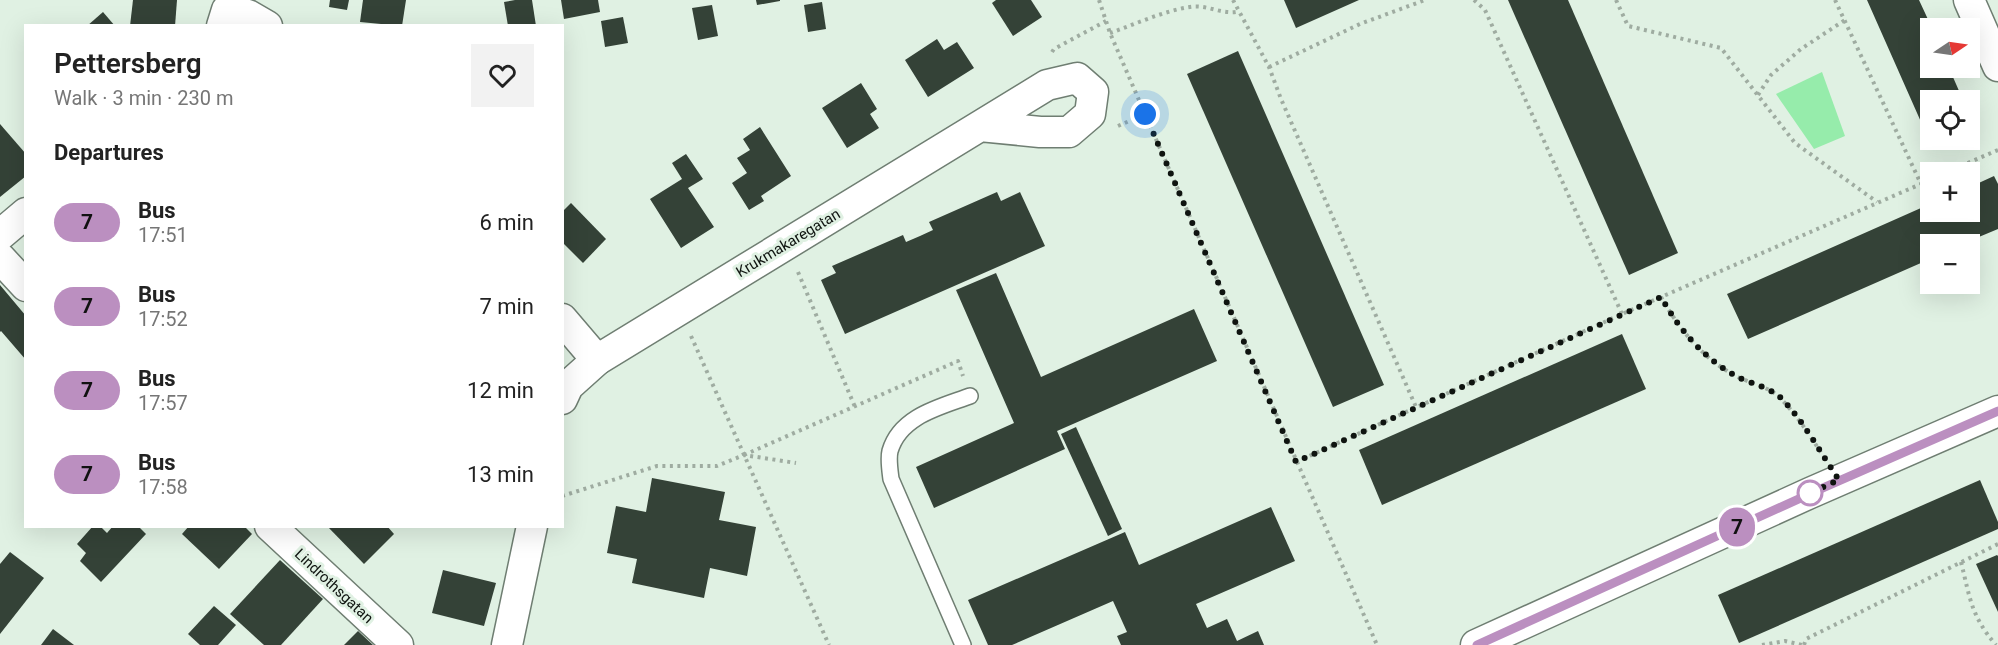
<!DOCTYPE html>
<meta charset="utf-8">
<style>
:root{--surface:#fff;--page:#f2f2f2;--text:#222;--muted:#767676}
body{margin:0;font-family:Roboto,sans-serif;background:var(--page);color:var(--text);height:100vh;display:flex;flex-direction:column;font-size:22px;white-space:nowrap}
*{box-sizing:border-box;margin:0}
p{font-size:20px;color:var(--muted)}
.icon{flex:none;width:33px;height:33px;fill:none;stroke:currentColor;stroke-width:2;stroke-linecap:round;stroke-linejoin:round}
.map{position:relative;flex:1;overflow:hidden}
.details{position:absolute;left:24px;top:24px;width:540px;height:504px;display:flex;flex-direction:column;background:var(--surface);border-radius:0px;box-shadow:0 6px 24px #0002}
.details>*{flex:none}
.badge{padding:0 12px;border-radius:20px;font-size:21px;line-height:39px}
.needle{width:39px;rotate:77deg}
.controls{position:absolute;left:1920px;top:18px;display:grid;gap:12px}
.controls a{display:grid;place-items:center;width:60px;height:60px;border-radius:0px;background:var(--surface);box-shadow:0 6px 24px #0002;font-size:30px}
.you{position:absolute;width:30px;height:30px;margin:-15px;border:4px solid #fff;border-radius:50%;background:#1a73e8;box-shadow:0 0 0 9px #1a73e833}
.map>.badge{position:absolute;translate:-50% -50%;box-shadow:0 0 0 3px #fff}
h2{padding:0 30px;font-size:22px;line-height:54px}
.round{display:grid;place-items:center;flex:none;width:63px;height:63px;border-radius:0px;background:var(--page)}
.head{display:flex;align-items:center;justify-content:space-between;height:102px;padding:0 30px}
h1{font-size:28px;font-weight:600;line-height:45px}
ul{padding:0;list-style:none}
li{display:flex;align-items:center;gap:18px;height:84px;padding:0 30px}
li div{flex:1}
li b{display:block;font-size:22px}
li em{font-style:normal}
li .badge{min-width:66px;font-weight:700;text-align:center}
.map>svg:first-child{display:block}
</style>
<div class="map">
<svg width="1998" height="645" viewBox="0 0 1998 645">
<rect width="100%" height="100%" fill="#e0f1e3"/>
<polygon fill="#96ecab" points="1822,72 1845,136 1814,149 1776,94"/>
<g fill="#344237">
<polygon points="133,0 177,0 175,26 130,26"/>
<polygon points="330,0 349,0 347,10 329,7"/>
<polygon points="363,0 406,0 402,26 360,22"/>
<polygon points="515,0 532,0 536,26 508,26 504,2"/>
<polygon points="561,0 598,0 600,12 564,19"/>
<polygon points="756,0 780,0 780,1 757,5"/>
<polygon points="996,0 1031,0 1042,17 1013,36 992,3"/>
<polygon points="1284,0 1359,0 1296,28"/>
<polygon points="1508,0 1568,0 1678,253 1629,275"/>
<polygon points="1867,0 1919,0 1932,28 1930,68 1949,68 1963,100 1930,100 1930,140 1955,140 1933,149"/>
<polygon points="822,2 826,29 808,32 804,5"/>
<polygon points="712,5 718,36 698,40 692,8"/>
<polygon points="103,12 115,26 87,26"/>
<polygon points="623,17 628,43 605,47 601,21"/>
<polygon points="937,39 944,50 957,42 974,68 928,97 905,60"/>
<polygon points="1238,51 1384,385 1333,407 1187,74"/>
<polygon points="861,83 877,109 870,114 879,128 847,148 822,108"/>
<polygon points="1970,114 1976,130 1970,133"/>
<polygon points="0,124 26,154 26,176 0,197"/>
<polygon points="760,127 791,176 761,196 764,201 749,210 732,183 747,173 737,158 750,150 743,139"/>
<polygon points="686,154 703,179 688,188 714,227 681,248 650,199 682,179 672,163"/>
<polygon points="1994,176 1998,184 1998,229 1962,244 1930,244 1930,259 1748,339 1727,294 1930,204 1930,212 1970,212 1970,187"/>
<polygon points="997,192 1001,201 1020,192 1045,246 845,334 821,280 836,273 832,266 903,235 906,242 920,236 933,230 929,222"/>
<polygon points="571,203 606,239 583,263 562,242 562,212"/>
<polygon points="996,273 1041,377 1194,309 1217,361 1057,431 1065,449 934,508 916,467 1014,423 956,290"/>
<polygon points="0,285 26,316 26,360 1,331 0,332"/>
<polygon points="1622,334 1646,389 1382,505 1359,450"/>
<polygon points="1076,427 1122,529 1108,536 1061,434"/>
<polygon points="652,478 725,492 719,520 756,527 747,576 710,568 704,598 632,583 637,559 607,553 616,506 646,512"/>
<polygon points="1980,480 1998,522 1998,529 1739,643 1718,595"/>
<polygon points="1271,507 1295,561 1196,604 1207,628 1227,619 1237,641 1258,631 1264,645 1121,645 1117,636 1127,632 1113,601 1012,645 988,645 968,600 1125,532 1139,565"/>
<polygon points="93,526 100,526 107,533 113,526 138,526 146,534 101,582 80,561 86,553 77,544"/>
<polygon points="189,526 244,526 252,534 219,569 182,534"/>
<polygon points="327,526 387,526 394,534 364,564"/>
<polygon points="10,552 44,578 0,634 0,564"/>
<polygon points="1997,555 1998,556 1998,612 1976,564"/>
<polygon points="280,560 323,599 281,645 264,645 230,614"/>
<polygon points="443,570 496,583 484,626 432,613"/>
<polygon points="214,606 236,625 218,645 200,645 188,634"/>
<polygon points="53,629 74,645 41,645"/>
<polygon points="358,631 373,645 344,645"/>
</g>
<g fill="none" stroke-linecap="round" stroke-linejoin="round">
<g stroke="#6f7e72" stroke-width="18">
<path id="service" d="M963,645L891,479C890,471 888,459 890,451C900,416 940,407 970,396"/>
</g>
<g stroke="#6f7e72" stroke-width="33">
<g id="minor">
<polyline points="1969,0 1998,66"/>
<polyline points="222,26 227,10 248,15 267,26"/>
<polyline points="0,235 26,213"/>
<polyline points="0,258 26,286"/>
<polyline points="562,319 597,360"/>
<polyline points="562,399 568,386 597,360 980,126 1047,85 1077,78 1093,92 1090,114 1069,132 1040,132 980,126"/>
<polyline points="270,526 398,645"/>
<polyline points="507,645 532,526"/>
<polyline points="1476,645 1810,493 1998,411"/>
</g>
</g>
<g stroke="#9faca1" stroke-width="4" stroke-dasharray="3 4.5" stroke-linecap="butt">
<polyline points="1099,0 1110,33 1145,114 1377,645"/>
<polyline points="1233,0 1269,67 1281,99 1416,407"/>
<polyline points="1474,0 1485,10 1622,314"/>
<polyline points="1616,0 1628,26 1721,48 1795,143 1877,202"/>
<polyline points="1835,0 1921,184"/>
<path d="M1110,33C1136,24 1163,11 1190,7C1208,4 1223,16 1240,11"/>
<polyline points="1052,52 1054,49 1106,21"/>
<polyline points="1269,67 1360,24 1425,0"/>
<polyline points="1758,95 1771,75 1801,49 1845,20"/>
<polyline points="1118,126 1145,114"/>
<polyline points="1947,172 1998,150"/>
<polyline points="798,272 855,407"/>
<path d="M1661,297C1679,329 1703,359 1736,376C1751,384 1769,386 1781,399C1797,415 1810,436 1822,454"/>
<polyline points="691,336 829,645"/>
<polyline points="744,455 958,361 963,376"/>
<polyline points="1296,462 1622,314 1930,180"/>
<polyline points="562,496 657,466 717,466 744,455 796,463"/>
<path d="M1961,562C1970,598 1971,616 1996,645"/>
<polyline points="1762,645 1785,641 1802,645"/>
<polyline points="1804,645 1806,639 1998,544"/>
</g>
<use href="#service" stroke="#fff" stroke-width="15"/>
<use href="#minor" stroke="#fff" stroke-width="30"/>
</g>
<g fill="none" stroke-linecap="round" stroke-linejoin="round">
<g stroke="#fff" stroke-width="14">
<polyline id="line" points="1477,645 1825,487 1998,411"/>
</g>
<use href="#line" stroke="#bb8fc0" stroke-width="9"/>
<path stroke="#0f1410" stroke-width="6" stroke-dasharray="0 10.8" d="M1145,114L1296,462L1661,297C1679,329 1703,358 1736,376C1750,384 1768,386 1781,398C1803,420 1822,455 1839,480L1810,493"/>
</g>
<circle fill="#fff" stroke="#bb8fc0" stroke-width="3" cx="1810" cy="493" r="12"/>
<g text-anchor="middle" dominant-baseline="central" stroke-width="6" stroke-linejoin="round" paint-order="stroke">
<g font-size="15" fill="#0f1410" stroke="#e0f1e3">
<text transform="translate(788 243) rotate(-31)">Krukmakaregatan</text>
<text transform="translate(334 586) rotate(43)">Lindrothsgatan</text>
</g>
</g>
</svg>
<div class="controls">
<a><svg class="needle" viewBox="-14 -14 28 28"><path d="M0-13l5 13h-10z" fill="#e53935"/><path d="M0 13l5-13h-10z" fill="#767676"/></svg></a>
<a><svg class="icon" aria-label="locate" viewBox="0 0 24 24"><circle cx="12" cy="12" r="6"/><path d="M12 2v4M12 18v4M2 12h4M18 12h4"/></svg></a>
<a>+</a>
<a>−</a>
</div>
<div class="you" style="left:1145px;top:114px"></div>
<b class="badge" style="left:1737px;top:527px;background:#bb8fc0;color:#111">7</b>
<section class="details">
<div class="head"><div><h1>Pettersberg</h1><p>Walk · 3 min · 230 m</p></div><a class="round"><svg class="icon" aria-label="heart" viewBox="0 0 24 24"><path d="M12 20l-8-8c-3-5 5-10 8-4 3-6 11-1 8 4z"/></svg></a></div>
<h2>Departures</h2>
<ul>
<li><span class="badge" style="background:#bb8fc0;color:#111">7</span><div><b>Bus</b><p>17:51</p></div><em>6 min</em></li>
<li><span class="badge" style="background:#bb8fc0;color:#111">7</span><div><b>Bus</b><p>17:52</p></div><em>7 min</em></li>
<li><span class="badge" style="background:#bb8fc0;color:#111">7</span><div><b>Bus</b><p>17:57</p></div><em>12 min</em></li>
<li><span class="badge" style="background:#bb8fc0;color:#111">7</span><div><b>Bus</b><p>17:58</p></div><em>13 min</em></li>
</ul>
</section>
</div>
